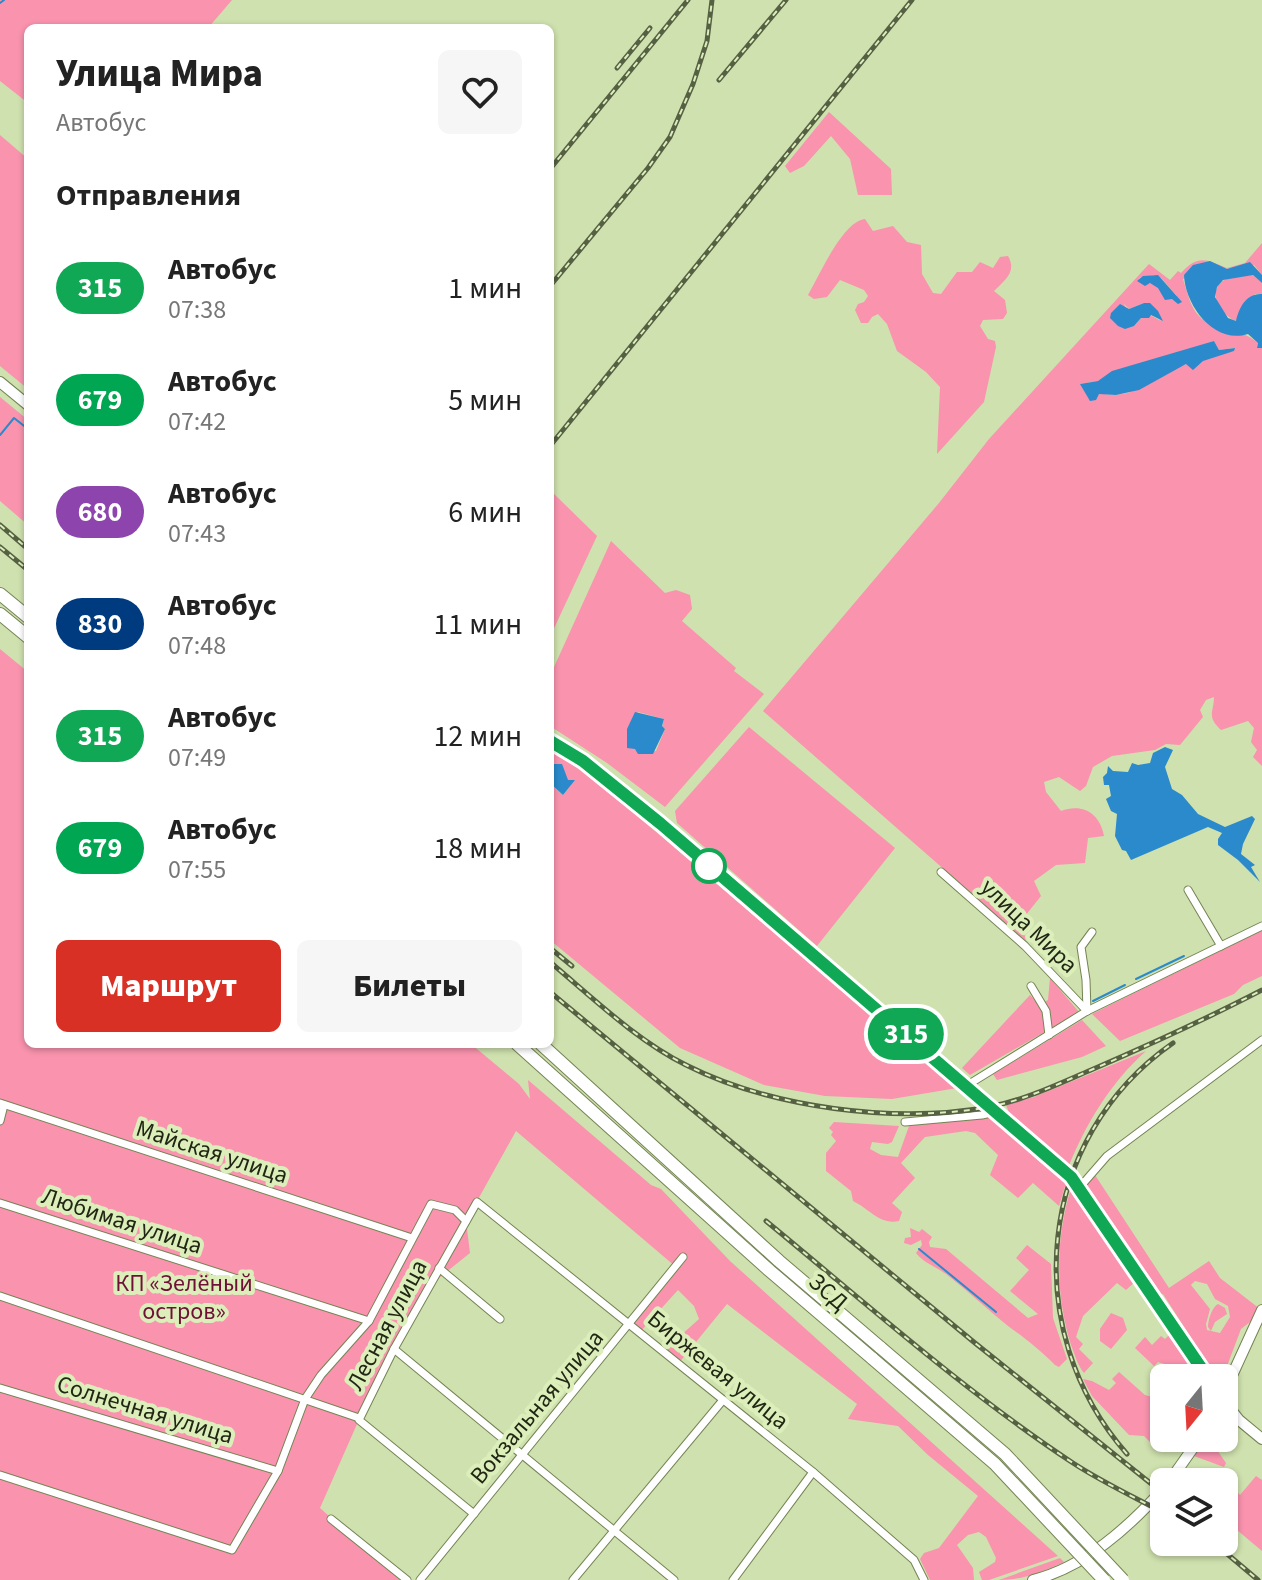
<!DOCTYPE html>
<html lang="ru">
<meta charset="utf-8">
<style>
:root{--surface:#fff;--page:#f6f6f6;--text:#222;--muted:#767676;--accent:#d93025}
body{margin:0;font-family:"Source Sans 3",sans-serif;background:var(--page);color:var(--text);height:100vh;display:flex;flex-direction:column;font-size:30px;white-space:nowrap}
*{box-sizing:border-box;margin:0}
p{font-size:26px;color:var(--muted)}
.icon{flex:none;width:44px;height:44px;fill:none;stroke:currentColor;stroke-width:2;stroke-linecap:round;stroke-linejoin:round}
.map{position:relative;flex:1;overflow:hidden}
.panel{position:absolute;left:24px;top:24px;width:530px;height:1024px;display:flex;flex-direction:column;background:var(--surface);border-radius:12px;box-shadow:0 2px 6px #0004}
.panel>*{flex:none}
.badge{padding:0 16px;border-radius:26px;font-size:28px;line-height:52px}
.needle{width:52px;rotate:198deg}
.buttons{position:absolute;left:1150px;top:1364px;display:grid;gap:16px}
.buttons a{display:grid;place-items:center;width:88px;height:88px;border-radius:12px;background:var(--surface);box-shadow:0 2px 6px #0004;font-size:40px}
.map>.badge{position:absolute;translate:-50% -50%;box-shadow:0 0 0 4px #fff}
h2{padding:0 32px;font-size:30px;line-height:72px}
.round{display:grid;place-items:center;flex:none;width:84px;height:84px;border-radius:12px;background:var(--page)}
.summary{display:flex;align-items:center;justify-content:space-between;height:136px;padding:0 32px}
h1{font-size:38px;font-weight:800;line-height:60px}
.primary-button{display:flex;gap:16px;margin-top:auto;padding:16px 32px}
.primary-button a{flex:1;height:92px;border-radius:12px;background:var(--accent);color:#fff;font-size:32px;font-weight:800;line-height:92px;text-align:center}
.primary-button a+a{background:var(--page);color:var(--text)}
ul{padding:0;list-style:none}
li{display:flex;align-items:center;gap:24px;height:112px;padding:0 32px}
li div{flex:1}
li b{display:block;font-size:30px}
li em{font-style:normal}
li .badge{min-width:88px;font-weight:700;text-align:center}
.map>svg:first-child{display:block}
</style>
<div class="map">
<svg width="1262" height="1580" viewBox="0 0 1262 1580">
<rect width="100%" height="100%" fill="#cfe1ae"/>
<g fill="#f993ae" fill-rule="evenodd">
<polygon points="0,0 232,0 208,28 28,28 28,103 0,81"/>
<polygon points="829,112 891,169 892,195 858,195 850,159 831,136 804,166 790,173 785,166"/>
<polygon points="0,135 28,159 28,389 0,366"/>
<path d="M865,219L873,231L893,226L907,242L921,245L922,274L933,293L941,294L957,272H972L980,262L993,268L1000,257L1008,256C1017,272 1005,280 994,291L1005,300L1007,313L1003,319L983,320L980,326L988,339L995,341L996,347L984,402L937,454L940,387L926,372L897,351L887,324L878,314L872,317L868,323H861L855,310L858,304L864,302L868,296L864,290L840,280L827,297L814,299L808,295C819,276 843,221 865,219Z"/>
<path d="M1262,243V275L1254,265L1227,269L1216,265L1183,279C1187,291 1190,307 1199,316C1212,330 1240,327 1258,343L1257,347L1262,348V766L1253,757L1257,750L1251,742L1254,728L1248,721L1221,730C1206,716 1214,712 1214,697L1206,700L1200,710L1203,717L1180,745L1166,744L1155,750L1112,756L1093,767L1086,786L1080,791L1059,777L1044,782L1046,792L1061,811C1082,803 1100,813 1104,836L1088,838L1085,863L1056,865L1034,881L1041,896L1021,921L1026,941L763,711L939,503L989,439L1149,264L1170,280L1178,271L1181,273C1199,254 1206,260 1227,268L1245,263ZM1154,275L1161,278L1177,296L1151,283L1147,284L1139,278ZM1144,303L1161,321L1150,315L1141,318L1134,326L1124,304L1129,309ZM1214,341L1219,350L1234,348V351C1216,355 1195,360 1179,367C1140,385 1124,409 1080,384L1098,381Z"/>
<path d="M1246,275H1253L1262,283V294H1255L1236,321C1223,316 1208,296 1220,283C1226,277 1238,277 1246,275Z"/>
<polygon points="0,397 28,420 28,525 0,501"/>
<polygon points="550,490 597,536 550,637"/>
<path d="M611,541L665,593L676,590L690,595L692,609L682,621L736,668L734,671L764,694L665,807L607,763L550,726V676ZM638,712L664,719L662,727L665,729L656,751C644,753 636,751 629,741Z"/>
<polygon points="0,649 28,672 28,1044 471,1044 519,1084 530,1099 528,1080 651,1185 661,1189 730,1261 1058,1556 989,1580 982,1580 979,1572 995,1562 996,1558 986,1537 979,1532 968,1535 957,1545 973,1568 974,1580 930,1580 920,1559 924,1553 939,1548 978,1496 928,1455 898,1426 848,1419 857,1404 727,1304 678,1364 659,1348 679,1337 699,1319 694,1306 678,1290 640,1332 631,1325 676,1267 516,1131 466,1221 470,1253 430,1285 361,1415 320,1508 400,1580 0,1580"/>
<polygon points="749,727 895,848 817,946 677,823 675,811"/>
<polygon points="550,750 580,767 957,1088 892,1099 825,1096 764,1085 680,1048 550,940 550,783 563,795 571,785 553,765"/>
<polygon points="1262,930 1262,976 1243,985 1234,994 1120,1041 1092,1014"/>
<polygon points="1050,978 1079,1012 970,1075 962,1068 1030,995 1039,1005 1048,1000"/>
<polygon points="1082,1020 1106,1046 1082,1057 997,1080 993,1074"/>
<path d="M1146,1051C1111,1082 1085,1125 1068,1168L1012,1120L1006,1105L1034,1097Z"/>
<path d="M992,1116L1067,1180L1059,1206L1033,1183L1018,1198L990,1175L998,1155L975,1133L966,1131L925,1137L901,1163L915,1178L892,1203L902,1212L899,1221C879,1225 870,1209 853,1201L851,1191L826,1171V1153L836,1141L831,1135L833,1132L829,1128L834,1122L899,1126L892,1142L888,1144L872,1142L870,1149L881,1155L898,1157L909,1126Z"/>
<path d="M1093,1172L1169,1288L1209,1261L1220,1278L1260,1309L1255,1318L1241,1329L1224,1374L1218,1375L1213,1372L1163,1294L1160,1295L1084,1183ZM1195,1281L1207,1284L1215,1299L1228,1306L1230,1317L1220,1333L1207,1330L1206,1324L1210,1309L1191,1285Z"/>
<path d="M1072,1185L1137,1280L1126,1290L1117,1283L1083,1316L1076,1337L1083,1344L1079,1349L1093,1363L1084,1373C1078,1366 1075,1355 1071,1345C1055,1293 1055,1238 1072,1185Z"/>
<path d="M910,1228L919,1232L922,1229L932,1237L929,1242L930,1247L946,1249L1028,1318L1038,1314L1010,1291L1029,1270L1016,1258L1027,1245L1051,1264L1053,1318L1067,1359L1059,1367L1055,1365C1039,1349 1026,1339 1008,1326C987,1309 967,1290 946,1274C935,1266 925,1264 916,1253L922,1245L921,1240L911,1245L904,1243L905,1238L911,1237Z"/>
<path d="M1218,1304L1225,1308L1227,1314L1215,1322L1211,1331L1208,1327C1208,1320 1212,1307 1218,1304Z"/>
<polygon points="1111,1313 1123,1318 1127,1330 1111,1349 1100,1341 1100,1329"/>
<polygon points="1172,1332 1202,1378 1178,1378 1168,1365 1158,1362 1154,1366 1135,1348 1145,1337 1152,1345 1161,1336 1165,1339"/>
<polygon points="1119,1372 1145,1395 1156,1398 1164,1406 1164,1437 1155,1447 1144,1436 1129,1435 1092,1396 1083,1379 1092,1381 1109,1390 1116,1383 1112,1379"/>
<polygon points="1205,1438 1217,1438 1215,1447 1226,1463 1224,1467 1194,1456"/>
<polygon points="1256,1476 1262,1480 1262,1551 1224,1519 1224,1501 1230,1506 1233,1503 1224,1493 1229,1483 1240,1495"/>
<path d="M1060,1558L1064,1562C1042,1572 1023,1580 999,1580Z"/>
</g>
<g fill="#2a8acb">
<path d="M1210,261L1227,269L1250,262L1262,275V283L1253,275L1223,280L1217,287L1215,297L1228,318L1236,321C1239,308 1246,293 1262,294V348H1257L1258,343L1248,334C1214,345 1185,305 1184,275L1193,265Z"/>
<polygon points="1158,275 1182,302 1178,304 1172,299 1165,300 1158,288 1150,283 1145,286 1137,281 1143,276"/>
<polygon points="1144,303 1150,303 1158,311 1163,321 1151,315 1149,318 1141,318 1134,326 1125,329 1118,326 1110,318 1111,313 1120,304 1129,309"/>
<polygon points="1214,341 1219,350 1235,348 1234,351 1203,361 1193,370 1186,364 1139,390 1116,395 1099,394 1096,400 1090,401 1080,384 1098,381 1112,371"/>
<polygon points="635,712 664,719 662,726 665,729 653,754 638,754 635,749 627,748 627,729"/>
<polygon points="1165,747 1173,750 1165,767 1172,789 1182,795 1198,814 1225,827 1252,816 1255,819 1243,844 1241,854 1255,865 1251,867 1260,882 1238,860 1218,845 1218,839 1222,833 1208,827 1131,860 1126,851 1122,850 1115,836 1117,814 1111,811 1106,799 1111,796 1109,785 1104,785 1103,777 1107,773 1108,766 1113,771 1128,772 1132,763 1138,765 1150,763 1153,753"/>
<polygon points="550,755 553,764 562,764 568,780 575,780 563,795 550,783"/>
</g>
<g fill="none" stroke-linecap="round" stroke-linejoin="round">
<g stroke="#2a8acb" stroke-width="2">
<polyline points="0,3 4,0"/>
<polyline points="0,435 14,418 28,429"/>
<polyline points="1136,979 1184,956"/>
<polyline points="1093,1001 1125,985"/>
<polyline points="919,1249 996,1312"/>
<polyline points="1171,1336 1183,1354"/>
<polyline points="1186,1358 1194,1371"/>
<polyline points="1196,1373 1199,1378"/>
</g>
<g stroke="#748454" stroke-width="9">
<g id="street">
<polyline points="941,872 1025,946 1087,1011"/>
<polyline points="1188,890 1221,946"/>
<polyline points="1031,986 1046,1011 1049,1035"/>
<polyline points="1087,1011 1086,980 1081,947 1092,932"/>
<polyline points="966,1086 1087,1011 1262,926"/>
<polyline points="0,1103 412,1238"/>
<polyline points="0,1121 4,1105"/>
<polyline points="905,1122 982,1115 995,1112"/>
<polyline points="1080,1187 1107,1156 1262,1040"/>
<polyline points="0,1203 369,1321"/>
<polyline points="439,1268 500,1319"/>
<polyline points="0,1296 359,1418"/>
<polyline points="394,1349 674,1580"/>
<polyline points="0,1388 278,1471"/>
<polyline points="0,1475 232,1550 278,1471 305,1399 321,1375 369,1321 431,1204 455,1210 466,1221"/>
<polyline points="474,1514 359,1420 394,1349 477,1202 813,1472 914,1560 924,1580"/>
<polyline points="331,1519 407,1580"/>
<polyline points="420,1580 683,1257"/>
<polyline points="573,1580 723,1400"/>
<polyline points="733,1580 813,1472"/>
</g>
</g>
<g stroke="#748454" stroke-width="12">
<g id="secondary">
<polyline points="0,382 28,405"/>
<polyline points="550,741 583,761 661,824 1071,1177 1208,1378"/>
<polyline points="1224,1393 1262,1310"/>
<polyline points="1224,1401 1239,1420 1262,1439"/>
<polyline points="1169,1482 1200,1438"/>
<path d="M1033,1580C1085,1567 1129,1527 1164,1488"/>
</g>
</g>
<g stroke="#748454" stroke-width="14">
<g id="highway">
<polyline points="0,594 28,617"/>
<polyline points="0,614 28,637"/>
<polyline points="517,1044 770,1271 873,1359"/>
<polyline points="541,1044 779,1261 881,1348"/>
</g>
</g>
<use href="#street" stroke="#fff" stroke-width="7"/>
<use href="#secondary" stroke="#fff" stroke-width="10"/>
<use href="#highway" stroke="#fff" stroke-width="12"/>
<g stroke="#566043" stroke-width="5">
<g id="rail">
<polyline points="617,68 650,28"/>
<polyline points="719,80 786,0"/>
<polyline points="550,169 688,0"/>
<polyline points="550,286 648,168 670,137 693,84 707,41 712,0"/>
<polyline points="550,446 912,0"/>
<polyline points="0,525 28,549"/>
<polyline points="0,547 28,570"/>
<polyline points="550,948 572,966"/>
<path d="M550,962C593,998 636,1040 686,1065C771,1108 895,1124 989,1107C1025,1100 1058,1084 1091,1070C1149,1045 1206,1019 1262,990"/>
<polyline points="550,992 975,1343 1164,1494"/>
<path d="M766,1221C867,1304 964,1391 1073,1463C1102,1482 1134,1497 1164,1513"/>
<path d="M1127,1454C1018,1330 1036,1138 1173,1043"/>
<polyline points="1213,1542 1258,1580"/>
</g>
</g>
<use href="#rail" stroke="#dcefbb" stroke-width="2" stroke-dasharray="6" stroke-linecap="butt"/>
<g stroke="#748454" stroke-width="14" stroke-linecap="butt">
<g id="highway-bridge">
<polyline points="881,1348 1005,1454 1123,1580"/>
<polyline points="873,1359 995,1464 1104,1580"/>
</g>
</g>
<use href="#highway-bridge" stroke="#fff" stroke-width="12"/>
</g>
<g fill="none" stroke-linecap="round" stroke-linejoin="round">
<g stroke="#fff" stroke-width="18">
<polyline id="line" points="550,741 583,761 661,824 1071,1177 1208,1378"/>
</g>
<use href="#line" stroke="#10a855" stroke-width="12"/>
</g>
<circle fill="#fff" stroke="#10a855" stroke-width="4" cx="709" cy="866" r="16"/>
<g text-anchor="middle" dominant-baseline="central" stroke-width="8" stroke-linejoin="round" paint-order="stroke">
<g font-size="24" fill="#212714" stroke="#dcefbb">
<text transform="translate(1029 926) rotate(44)">улица Мира</text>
<text transform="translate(212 1152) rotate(18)">Майская улица</text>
<text transform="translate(122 1221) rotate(18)">Любимая улица</text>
<text transform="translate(828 1292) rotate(41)">ЗСД</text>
<text transform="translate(387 1325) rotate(-62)">Лесная улица</text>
<text transform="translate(718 1370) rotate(39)">Биржевая улица</text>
<text transform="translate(537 1407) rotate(-50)">Вокзальная улица</text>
<text transform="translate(145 1410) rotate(17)">Солнечная улица</text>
</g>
<g font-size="24" fill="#6f1136" stroke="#dcefbb">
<text x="184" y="1283">КП «Зелёный<tspan x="184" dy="28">остров»</tspan></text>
</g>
</g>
</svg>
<div class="buttons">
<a><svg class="needle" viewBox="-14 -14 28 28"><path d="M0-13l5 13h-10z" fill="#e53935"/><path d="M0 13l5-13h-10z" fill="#767676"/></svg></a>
<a><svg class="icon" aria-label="layers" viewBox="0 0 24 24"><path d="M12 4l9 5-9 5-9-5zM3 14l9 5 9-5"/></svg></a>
</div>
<b class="badge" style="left:906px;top:1034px;background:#10a855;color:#fff">315</b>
<section class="panel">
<div class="summary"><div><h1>Улица Мира</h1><p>Автобус</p></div><a class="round"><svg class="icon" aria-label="heart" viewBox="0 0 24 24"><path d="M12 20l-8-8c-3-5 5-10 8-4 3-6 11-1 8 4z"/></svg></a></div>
<h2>Отправления</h2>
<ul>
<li><span class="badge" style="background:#10a855;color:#fff">315</span><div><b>Автобус</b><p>07:38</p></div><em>1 мин</em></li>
<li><span class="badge" style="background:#00a651;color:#fff">679</span><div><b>Автобус</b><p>07:42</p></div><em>5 мин</em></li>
<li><span class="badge" style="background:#8e44ad;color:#fff">680</span><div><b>Автобус</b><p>07:43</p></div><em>6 мин</em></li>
<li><span class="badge" style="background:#003b80;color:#fff">830</span><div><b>Автобус</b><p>07:48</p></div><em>11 мин</em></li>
<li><span class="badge" style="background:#10a855;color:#fff">315</span><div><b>Автобус</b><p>07:49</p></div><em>12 мин</em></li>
<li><span class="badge" style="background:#00a651;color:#fff">679</span><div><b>Автобус</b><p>07:55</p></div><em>18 мин</em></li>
</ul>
<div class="primary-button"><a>Маршрут</a><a>Билеты</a></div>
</section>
</div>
